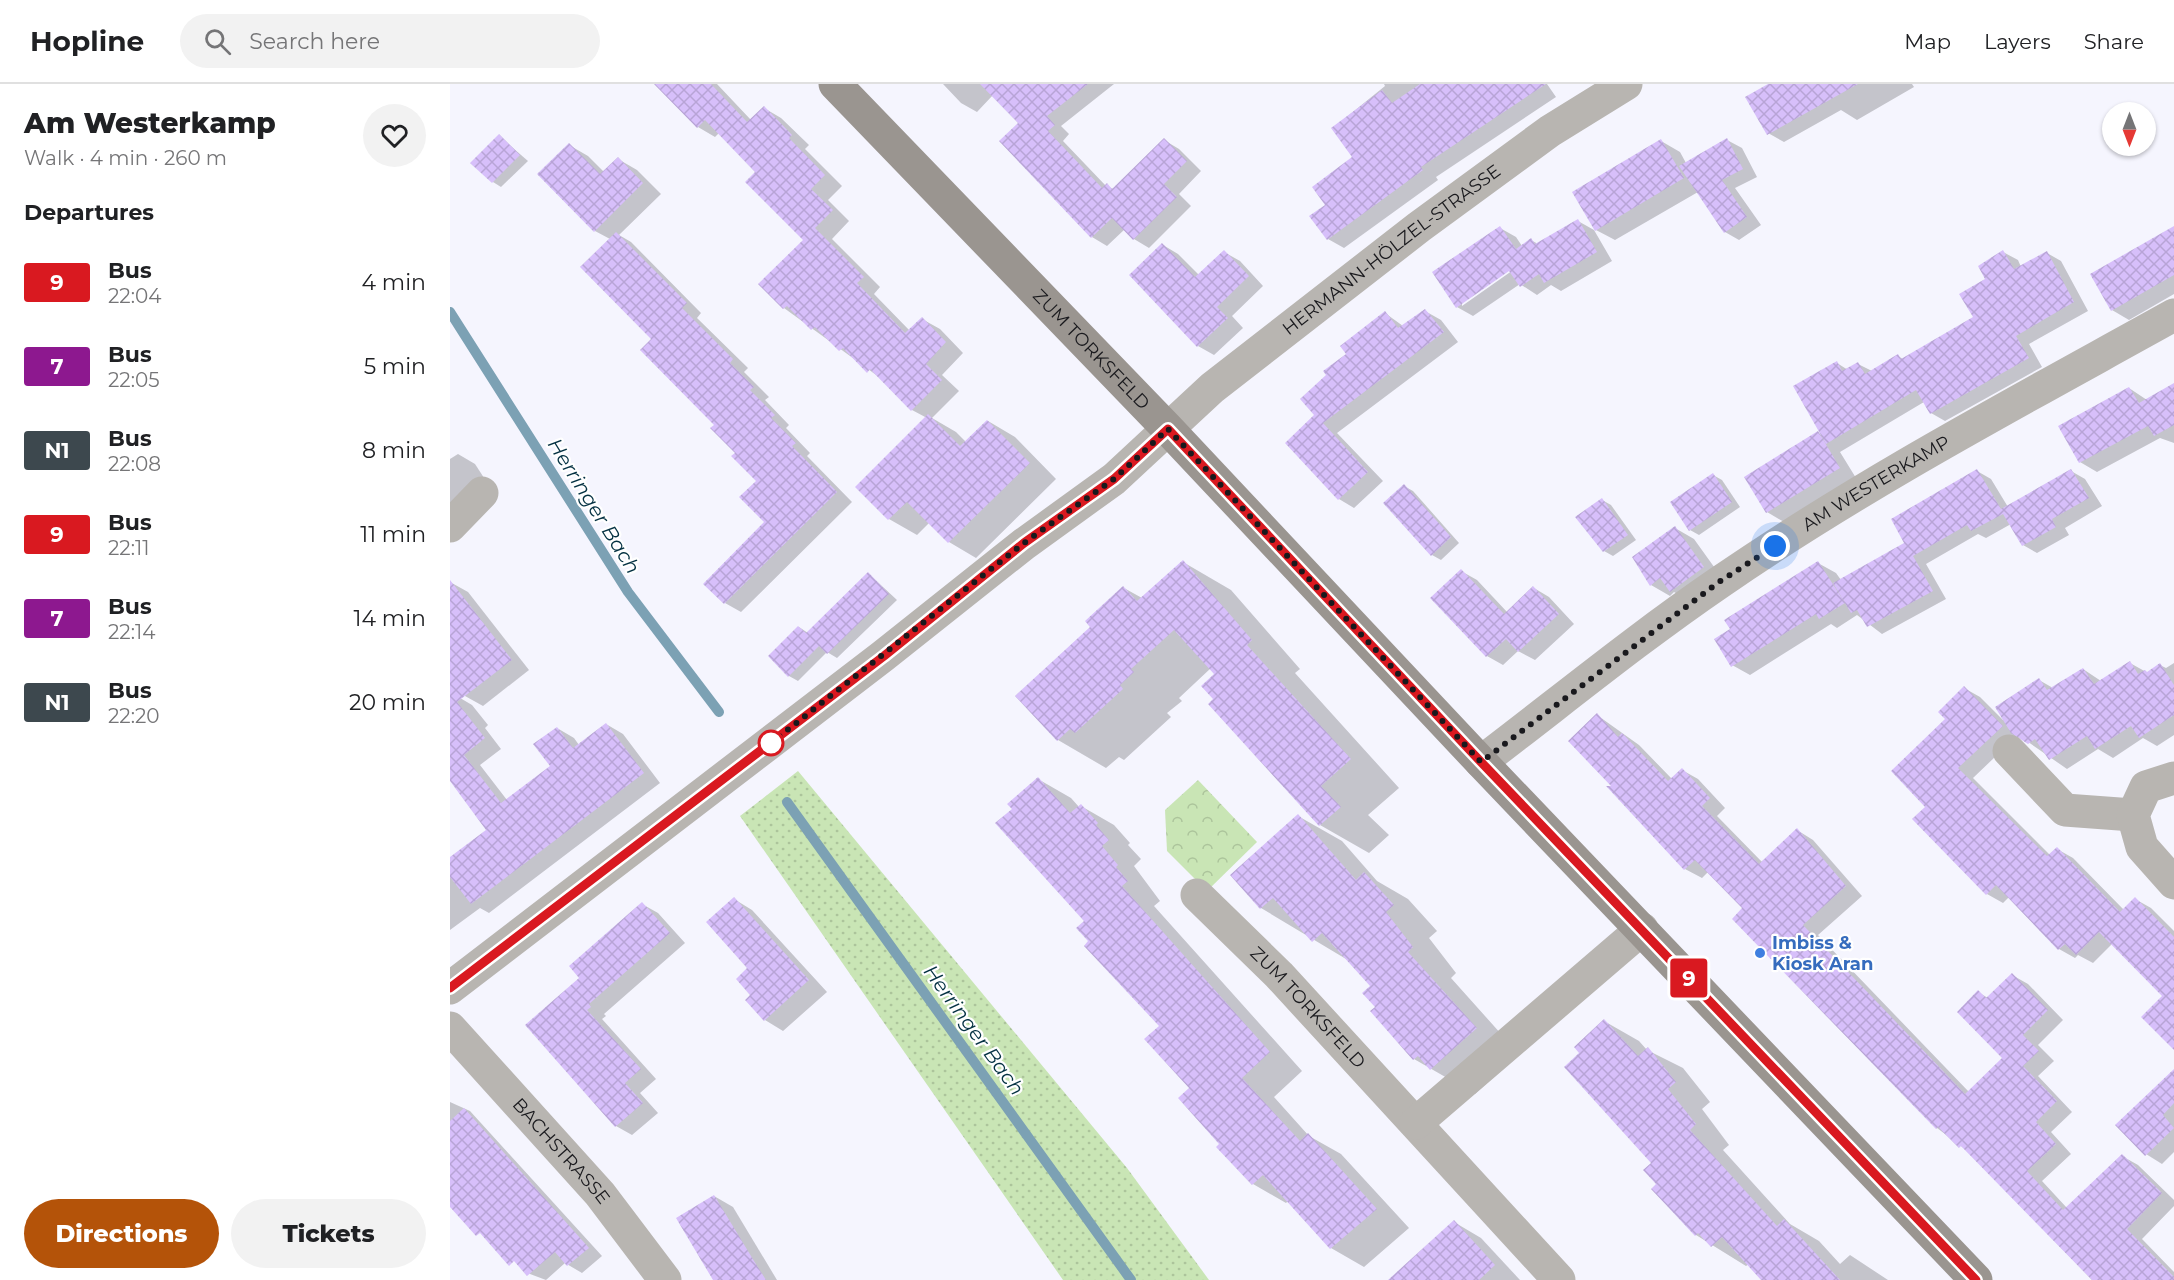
<!DOCTYPE html>
<meta charset="utf-8">
<style>
:root{--surface:#fff;--page:#f2f2f2;--text:#202124;--muted:#757577;--line:#e0e0e0;--accent:#b45309}
body{margin:0;font-family:Montserrat,sans-serif;background:var(--page);color:var(--text);height:100vh;display:flex;flex-direction:column;font-size:22px;white-space:nowrap}
*{box-sizing:border-box;margin:0}
p{font-size:20px;color:var(--muted)}
.icon{flex:none;width:33px;height:33px;fill:none;stroke:currentColor;stroke-width:2;stroke-linecap:round;stroke-linejoin:round}
.map{position:relative;flex:1;overflow:hidden}
.panel{display:flex;flex-direction:column;background:var(--surface);width:450px}
.panel>*{flex:none}
.badge{padding:0 12px;border-radius:4px;font-size:21px;line-height:39px}
.needle{width:39px;rotate:180deg}
.controls{position:absolute;left:1652px;top:18px;display:grid;gap:12px}
.controls a{display:grid;place-items:center;width:54px;height:54px;border-radius:50%;background:var(--surface);box-shadow:0 2px 4px #0004;font-size:30px}
.you{position:absolute;width:30px;height:30px;margin:-15px;border:4px solid #fff;border-radius:50%;background:#1a73e8;box-shadow:0 0 0 9px #1a73e833}
.map>.badge{position:absolute;translate:-50% -50%;box-shadow:0 0 0 3px #fff}
h2{padding:0 24px;font-size:22px;line-height:54px}
.round{display:grid;place-items:center;flex:none;width:63px;height:63px;border-radius:32px;background:var(--page)}
.headline{display:flex;align-items:center;justify-content:space-between;height:102px;padding:0 24px}
h1{font-size:28px;font-weight:800;line-height:45px}
.cta{display:flex;gap:12px;margin-top:auto;padding:12px 24px}
.cta a{flex:1;height:69px;border-radius:36px;background:var(--accent);color:#fff;font-size:24px;font-weight:800;line-height:69px;text-align:center}
.cta a+a{background:var(--page);color:var(--text)}
ul{padding:0;list-style:none}
li{display:flex;align-items:center;gap:18px;height:84px;padding:0 24px}
li div{flex:1}
li b{display:block;font-size:22px}
li em{font-style:normal}
li .badge{min-width:66px;font-weight:700;text-align:center}
header{display:flex;align-items:center;gap:36px;box-sizing:border-box;height:84px;padding:0 30px;background:var(--surface);border-bottom:2px solid var(--line)}
header strong{font-size:28px}
nav{display:flex;gap:33px;margin-inline-start:auto;font-size:21px}
.search{width:420px;height:54px;background:var(--page);display:flex;align-items:center;gap:15px;box-sizing:border-box;padding:0 21px;border-radius:33px;color:var(--muted);font-size:22px}
main{display:flex;flex:1;min-height:0}
.map>svg:first-child{display:block}
</style>
<header>
<strong>Hopline</strong>
<div class="search"><svg class="icon" aria-label="search" viewBox="0 0 24 24"><circle cx="10" cy="10" r="6"/><path d="M15 15l6 6"/></svg>Search here</div>
<nav><a>Map</a><a>Layers</a><a>Share</a></nav>
</header>
<main>
<section class="panel">
<div class="headline"><div><h1>Am Westerkamp</h1><p>Walk · 4 min · 260 m</p></div><a class="round"><svg class="icon" aria-label="heart" viewBox="0 0 24 24"><path d="M12 20l-8-8c-3-5 5-10 8-4 3-6 11-1 8 4z"/></svg></a></div>
<h2>Departures</h2>
<ul>
<li><span class="badge" style="background:#d91920;color:#fff">9</span><div><b>Bus</b><p>22:04</p></div><em>4 min</em></li>
<li><span class="badge" style="background:#8d188f;color:#fff">7</span><div><b>Bus</b><p>22:05</p></div><em>5 min</em></li>
<li><span class="badge" style="background:#3d484e;color:#fff">N1</span><div><b>Bus</b><p>22:08</p></div><em>8 min</em></li>
<li><span class="badge" style="background:#d91920;color:#fff">9</span><div><b>Bus</b><p>22:11</p></div><em>11 min</em></li>
<li><span class="badge" style="background:#8d188f;color:#fff">7</span><div><b>Bus</b><p>22:14</p></div><em>14 min</em></li>
<li><span class="badge" style="background:#3d484e;color:#fff">N1</span><div><b>Bus</b><p>22:20</p></div><em>20 min</em></li>
</ul>
<div class="cta"><a>Directions</a><a>Tickets</a></div>
</section>
<div class="map">
<svg width="1724" height="1196" viewBox="0 0 1724 1196">
<defs>
<pattern id="grass-dots" width="8" height="8" patternUnits="userSpaceOnUse" patternTransform="scale(1.5)"><rect width="8" height="8" fill="#c9e5b5"/><path d="M2 2h.1M6 6h.1" fill="none" stroke="#acc49b" stroke-width="1.8" stroke-linecap="round"/></pattern>
<pattern id="park-crowns" width="20" height="18" patternUnits="userSpaceOnUse" patternTransform="scale(1.5)"><rect width="20" height="18" fill="#c9e5b5"/><path d="M2 6a3 3 0 1 1 6 0M12 15a3 3 0 1 1 6 0" fill="none" stroke="#acc49b"/></pattern>
<pattern id="building-cross-hatch" width="8" height="8" patternUnits="userSpaceOnUse" patternTransform="scale(1.5)"><rect width="8" height="8" fill="#d7bffa"/><path d="M0 0l8 8M0 8l8-8" fill="none" stroke="#b8a4d6"/></pattern>
</defs>
<rect width="100%" height="100%" fill="#f5f5fe"/>
<polygon fill="url(#grass-dots)" points="348,687 677,1084 759,1196 613,1196 290,732"/>
<polygon fill="url(#park-crowns)" points="748,696 807,758 757,807 717,767 715,726"/>
<g fill="#0003" fill-rule="evenodd">
<polygon points="217,0 267,0 301,36 314,24 331,34 359,61 355,65 392,102 378,116 399,137 382,155 430,203 424,210 460,247 472,235 490,245 513,269 492,291 509,307 482,334 506,348 516,358 538,337 565,353 606,395 526,474 499,458 480,438 467,451 439,435 407,403 477,334 462,326 433,296 334,224 310,200 355,156 307,88 269,49 265,53 248,43"/>
<polygon points="493,0 664,0 611,42 619,50 613,57 656,102 664,105 714,56 729,65 751,87 729,110 741,122 699,164 684,155 675,145 657,162 642,153 570,39 543,11 527,28 511,19"/>
<polygon points="934,0 1097,0 1106,13 986,93 988,96 894,164 878,155 877,121 904,74 883,44 935,2"/>
<polygon points="1321,0 1462,0 1464,3 1407,36 1391,26 1334,58 1318,49"/>
<polygon points="49,52 78,77 51,103 43,98"/>
<polygon points="1277,56 1292,64 1307,93 1285,104 1311,141 1289,156 1275,148 1248,108 1165,156 1146,146 1211,57 1230,68 1236,79"/>
<polygon points="119,61 138,72 154,88 168,75 187,86 211,110 169,151 181,158 251,229 247,234 298,284 294,288 319,313 315,316 339,341 336,344 360,369 357,372 402,418 291,528 275,519 255,500 316,438 308,397 204,255 160,155 145,147"/>
<path d="M1128,137L1144,146L1162,177L1111,207L1101,201L1087,211L1070,200L1023,232L1007,223L1050,144L1066,153L1072,162L1081,156L1088,160ZM1065,182L1066,184L1012,222V218Z"/>
<polygon points="1724,160 1724,210 1679,236 1662,226"/>
<polygon points="713,161 728,170 749,191 774,168 790,177 813,202 782,232 793,244 764,271 748,262 681,191"/>
<polygon points="1553,168 1568,176 1571,183 1597,169 1611,177 1638,227 1579,260 1592,283 1495,337 1481,329 1474,318 1390,368 1406,394 1334,438 1317,428 1368,349 1373,352 1387,279 1398,286 1408,280 1422,287 1448,272 1453,275 1525,233 1538,195"/>
<polygon points="975,227 991,236 1008,258 887,349 933,397 904,424 889,415 867,331 898,270 935,229 953,242"/>
<polygon points="1724,301 1724,359 1710,354 1647,388 1630,378 1679,304 1697,316"/>
<polygon points="8,370 25,380 38,400 0,424 0,375"/>
<polygon points="1527,387 1541,395 1558,423 1621,387 1635,395 1652,422 1615,444 1619,451 1587,469 1573,461 1561,440 1536,454 1528,450 1476,480 1496,515 1432,550 1407,531 1387,544 1381,540 1300,591 1282,581 1282,545 1368,479 1386,489 1391,496 1456,459"/>
<polygon points="1263,391 1272,396 1290,423 1249,451 1240,446"/>
<polygon points="954,402 963,407 1009,459 991,476 982,471"/>
<polygon points="1152,416 1161,421 1186,456 1163,472 1154,467 1127,433"/>
<polygon points="1225,444 1244,455 1272,494 1240,517 1224,508 1220,512 1201,501"/>
<polygon points="733,478 781,506 850,585 845,589 949,704 918,731 939,751 919,769 870,741 760,620 765,615 767,590 761,584 729,614 732,617 717,629 721,633 674,676 669,673 656,684 608,656 643,543 674,504 692,514"/>
<polygon points="1011,487 1027,496 1058,529 1084,504 1099,513 1124,540 1085,576 1068,567 1053,581 1037,572 982,514"/>
<polygon points="419,490 447,516 387,574 377,568 348,597 339,592 320,572 349,543 358,549"/>
<polygon points="0,498 18,508 79,586 33,622 15,612 0,593"/>
<polygon points="1680,579 1698,589 1710,581 1716,584 1724,579 1724,651 1707,662 1693,654 1663,674 1648,665 1617,685 1568,651 1523,694 1600,771 1607,765 1623,774 1674,826 1685,815 1701,824 1724,847 1724,964 1714,912 1662,860 1643,879 1628,871 1625,874 1609,865 1559,813 1553,819 1537,810 1477,723 1497,635 1514,604 1530,613 1553,636 1589,596 1603,604 1633,585 1651,597"/>
<polygon points="5,611 22,621 38,641 35,644 51,665 30,681 57,716 102,683 107,644 124,654 129,661 156,640 173,650 210,699 39,829 30,824 0,846 0,775 38,746 0,694 0,615"/>
<polygon points="1147,631 1189,661 1222,695 1232,686 1248,695 1275,724 1267,732 1313,779 1347,746 1363,756 1412,812 1368,851 1519,1008 1554,974 1528,908 1538,914 1562,891 1578,900 1613,936 1588,961 1604,977 1588,992 1622,1028 1601,1048 1621,1070 1592,1097 1617,1124 1672,1072 1688,1081 1724,1116 1724,1122 1692,1155 1724,1188 1724,1196 1642,1196 1519,1068 1487,1044 1294,824 1258,788 1252,794 1235,785 1159,704 1165,704"/>
<polygon points="588,695 621,714 629,723 631,722 664,741 680,759 678,761 691,775 684,782 710,817 704,822 852,987 824,1013 859,1052 891,1070 959,1144 914,1183 881,1164 838,1117 836,1119 803,1100 771,1060 711,943 641,857 636,837 564,725"/>
<polygon points="848,732 892,757 927,797 958,815 987,847 979,854 1006,889 1001,894 1069,970 1025,1010 964,975 922,927 927,923 922,903 901,878 811,824"/>
<polygon points="284,815 302,826 377,908 333,947 315,936 302,911 299,884"/>
<polygon points="192,820 208,829 235,859 154,930 156,932 152,935 206,995 190,1009 208,1029 182,1051 166,1042 77,941 131,894"/>
<polygon points="1154,937 1189,957 1197,966 1233,984 1260,1018 1252,1025 1279,1061 1273,1066 1340,1140 1369,1157 1390,1180 1400,1171 1438,1196 1313,1196 1299,1180 1296,1182 1246,1151 1208,1100 1204,1079 1131,969"/>
<polygon points="1724,987 1724,1068 1712,1080 1696,1070"/>
<polygon points="0,1018 20,1027 152,1172 132,1189 115,1179 96,1196 80,1190 0,1099"/>
<polygon points="264,1112 283,1123 327,1196 266,1196"/>
<polygon points="1004,1138 1031,1154 1070,1196 940,1196"/>
</g>
<g fill="none" stroke-linecap="round" stroke-linejoin="round">
<g stroke="#7ca1b4" stroke-width="10">
<polyline points="0,228 178,508 269,628"/>
<polyline points="337,718 681,1196"/>
</g>
</g>
<g fill="url(#building-cross-hatch)">
<polygon points="204,0 261,0 297,38 314,22 342,51 339,54 375,91 361,105 383,126 365,144 414,193 407,199 455,249 472,233 496,258 476,280 492,296 461,327 420,285 417,289 393,264 389,267 365,243 361,246 337,222 333,225 308,200 353,156 295,98 305,88 255,36 247,44"/>
<polygon points="530,0 638,0 597,32 605,41 598,47 652,104 657,99 662,105 714,54 737,77 714,100 727,113 683,156 662,134 641,154 549,57 568,39"/>
<polygon points="970,0 1096,0 971,83 973,86 877,156 859,132 875,121 862,103 902,73 881,44 932,6 942,19"/>
<polygon points="1318,0 1408,0 1317,51 1295,13"/>
<polygon points="49,50 70,71 42,99 20,79"/>
<polygon points="1277,54 1293,85 1272,96 1297,133 1274,149 1229,82"/>
<polygon points="1211,55 1234,94 1145,147 1122,108"/>
<polygon points="119,59 150,90 168,73 193,99 144,148 87,90"/>
<polygon points="1128,135 1147,168 1094,199 1089,190 1070,203 1059,187 1006,224 982,188 1050,142 1066,165 1081,154 1085,160"/>
<polygon points="1724,142 1724,191 1661,227 1640,190"/>
<polygon points="166,148 237,219 232,224 283,275 280,279 304,303 300,306 325,331 321,334 346,359 342,362 387,408 274,520 253,500 314,438 289,413 306,397 281,372 285,369 260,344 264,341 190,266 201,255 130,183"/>
<polygon points="712,159 745,193 774,166 799,192 767,223 778,234 747,263 679,191"/>
<polygon points="1553,166 1564,185 1597,167 1624,218 1566,252 1579,274 1480,330 1466,306 1376,360 1343,302 1387,277 1392,287 1408,278 1415,290 1448,270 1451,275 1523,233 1509,210 1535,195 1528,182"/>
<polygon points="975,225 994,248 873,339 918,388 888,416 835,359 864,331 850,315 876,291 873,287 896,270 890,262 935,227 948,244"/>
<polygon points="1724,299 1724,341 1704,352 1698,342 1629,379 1608,342 1679,303 1689,319"/>
<polygon points="478,330 510,362 537,336 580,379 498,459 457,418 438,436 405,403"/>
<polygon points="1368,347 1390,384 1316,429 1294,393"/>
<polygon points="1527,385 1551,425 1621,385 1639,414 1602,435 1606,443 1572,462 1553,430 1521,447 1517,441 1463,472 1483,507 1417,543 1407,526 1401,529 1383,499 1454,459 1441,435"/>
<polygon points="1263,389 1282,418 1239,447 1220,418"/>
<polygon points="954,400 1001,453 981,472 933,419"/>
<polygon points="1152,414 1178,451 1153,468 1125,433"/>
<polygon points="1225,442 1254,483 1220,508 1210,494 1200,502 1182,473"/>
<polygon points="733,476 802,556 797,561 901,675 871,702 891,723 869,742 758,620 763,615 751,602 764,590 724,546 681,585 684,588 670,601 673,605 625,649 620,645 607,657 565,612 640,543 635,537 673,502 687,517"/>
<polygon points="1368,477 1395,519 1369,535 1366,530 1281,583 1264,555 1280,545 1274,536"/>
<polygon points="1011,485 1054,530 1083,502 1109,530 1068,568 1056,555 1036,573 980,514"/>
<polygon points="418,488 439,510 377,570 369,562 338,593 318,572 348,542 356,549"/>
<polygon points="0,496 62,576 7,618 35,654 14,671 51,719 100,682 83,660 107,643 123,664 156,639 194,689 21,820 0,793 0,773 36,746 0,697"/>
<polygon points="1680,577 1688,590 1695,586 1697,588 1710,579 1724,601 1724,631 1689,654 1681,642 1645,665 1637,652 1599,676 1585,655 1578,660 1561,649 1545,623 1589,594 1597,606 1633,584 1644,600"/>
<polygon points="1514,602 1553,642 1508,684 1597,772 1607,763 1670,828 1685,813 1724,853 1724,966 1691,933 1712,912 1649,848 1626,871 1615,860 1608,866 1546,801 1536,811 1462,735 1475,723 1441,687 1495,635 1488,628"/>
<polygon points="1147,629 1168,653 1172,649 1218,697 1232,684 1260,714 1252,722 1309,780 1347,744 1396,802 1353,841 1515,1010 1552,974 1507,928 1528,906 1536,914 1562,889 1598,926 1573,951 1589,967 1573,982 1607,1017 1586,1038 1606,1060 1577,1087 1613,1126 1672,1070 1712,1109 1677,1145 1724,1193 1724,1196 1642,1196 1511,1062 1509,1064 1488,1043 1486,1045 1282,835 1292,824 1245,776 1234,786 1156,702 1161,702 1118,657"/>
<polygon points="588,693 620,729 631,720 648,739 646,741 659,756 652,762 668,781 666,783 678,797 672,802 820,968 792,994 850,1057 858,1049 927,1125 880,1165 813,1091 802,1101 766,1063 769,1060 728,1014 739,1004 694,955 709,942 634,862 638,857 626,844 634,837 545,739 562,725 557,720"/>
<polygon points="848,730 906,796 914,788 944,821 936,828 963,863 958,868 1027,944 980,986 968,972 963,976 920,927 925,923 912,909 920,902 872,849 862,858 823,814 810,825 780,791"/>
<polygon points="284,813 359,896 314,937 295,916 300,911 286,895 297,884 256,838"/>
<polygon points="192,818 220,849 139,920 141,923 137,926 191,985 175,999 193,1019 165,1043 75,941 129,894 119,882"/>
<polygon points="1154,935 1188,972 1198,963 1226,998 1218,1005 1246,1040 1240,1046 1327,1142 1334,1135 1390,1196 1311,1196 1272,1153 1261,1163 1248,1149 1245,1152 1218,1123 1201,1105 1206,1100 1193,1086 1201,1079 1114,983 1129,969 1124,963"/>
<polygon points="1724,985 1724,1019 1713,1031 1724,1044 1695,1072 1665,1041"/>
<polygon points="14,1024 139,1164 117,1182 105,1168 77,1192 64,1177 59,1182 30,1149 26,1152 0,1123 0,1037"/>
<polygon points="264,1111 304,1177 316,1196 263,1196 226,1134"/>
<polygon points="1004,1136 1045,1181 1029,1196 938,1196"/>
</g>
<g fill="none" stroke-linecap="round" stroke-linejoin="round">
<g stroke="#b8b5b1" stroke-width="33">
<polyline points="0,442 32,409"/>
<polyline points="1559,667 1615,726 1683,731"/>
<path id="s1" d="M1031,678C1110,618 1188,554 1270,498C1415,398 1571,316 1724,231"/>
<polyline points="1724,694 1696,703 1683,731 1692,763 1724,799"/>
<path id="s2" d="M747,811L829,891L1109,1196"/>
<path id="s3" d="M0,904L433,572L574,460L664,395L762,304L969,143L1100,47L1176,0"/>
<path id="s4" d="M0,944L150,1110L215,1196"/>
<polyline points="966,1039 1192,845"/>
</g>
<path stroke="#9a9590" stroke-width="33" id="s5" d="M385,0L718,345L1031,678L1526,1196"/>
</g>
<g fill="none" stroke-linecap="round" stroke-linejoin="round">
<g stroke="#fff" stroke-width="14">
<polyline id="line" points="0,904 434,572 574,459 664,395 718,345 1031,678 1526,1196"/>
</g>
<use href="#line" stroke="#d91920" stroke-width="9"/>
<polyline stroke="#19191d" stroke-width="6" stroke-dasharray="0 10.8" points="321,659 574,459 664,395 718,345 1031,678 1269,498 1325,462"/>
</g>
<circle fill="#fff" stroke="#d91920" stroke-width="3" cx="321" cy="659" r="12"/>
<circle fill="#3f7fe0" stroke="#fff" stroke-width="2" cx="1310" cy="869" r="6"/>
<g text-anchor="middle" dominant-baseline="central" stroke-width="4.5" stroke-linejoin="round" paint-order="stroke">
<g font-size="18" fill="#19191d" stroke="#fff">
<text stroke="none"><textPath href="#s3" startOffset="1197">HERMANN-HÖLZEL-STRASSE</textPath></text>
<text stroke="none"><textPath href="#s5" startOffset="369">ZUM TORKSFELD</textPath></text>
<text stroke="none"><textPath href="#s1" startOffset="484">AM WESTERKAMP</textPath></text>
<text stroke="none"><textPath href="#s2" startOffset="158">ZUM TORKSFELD</textPath></text>
<text stroke="none"><textPath href="#s4" startOffset="166">BACHSTRASSE</textPath></text>
</g>
<g font-size="18" font-weight="bold" fill="#366cbe" stroke="#fff" text-anchor="start">
<text x="1322" y="859">Imbiss &amp;<tspan x="1322" dy="21">Kiosk Aran</tspan></text>
</g>
<g font-size="20" font-style="italic" fill="#043142" stroke="#fff">
<text transform="translate(144 422) rotate(58)">Herringer Bach</text>
<text transform="translate(524 946) rotate(54)">Herringer Bach</text>
</g>
</g>
</svg>
<div class="controls">
<a><svg class="needle" viewBox="-14 -14 28 28"><path d="M0-13l5 13h-10z" fill="#e53935"/><path d="M0 13l5-13h-10z" fill="#757577"/></svg></a>
</div>
<div class="you" style="left:1325px;top:462px"></div>
<b class="badge" style="left:1239px;top:894px;background:#d91920;color:#fff">9</b>
</div>
</main>
